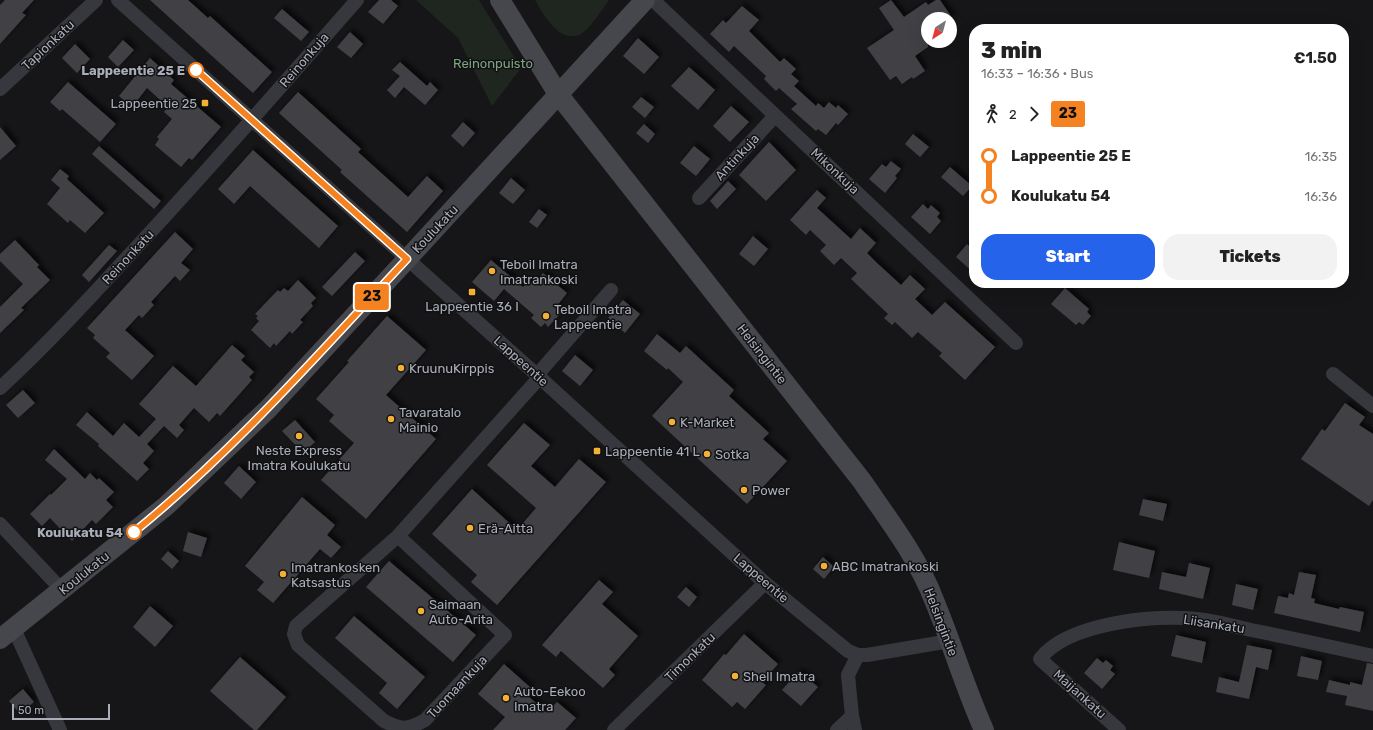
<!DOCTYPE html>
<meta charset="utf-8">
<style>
:root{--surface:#fff;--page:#f2f2f2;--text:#222;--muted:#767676;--accent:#2563eb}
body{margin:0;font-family:Rubik,sans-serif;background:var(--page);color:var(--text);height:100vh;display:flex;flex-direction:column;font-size:15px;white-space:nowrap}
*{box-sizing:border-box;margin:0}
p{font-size:13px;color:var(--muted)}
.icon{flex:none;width:22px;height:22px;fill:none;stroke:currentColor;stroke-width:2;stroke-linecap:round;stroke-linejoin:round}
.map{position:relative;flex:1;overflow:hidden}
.sheet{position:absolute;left:969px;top:24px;width:380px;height:264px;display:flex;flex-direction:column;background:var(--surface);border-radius:16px;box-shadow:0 4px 16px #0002}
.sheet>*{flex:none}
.badge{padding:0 8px;border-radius:3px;font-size:14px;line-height:26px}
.needle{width:26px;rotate:216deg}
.tools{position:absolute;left:921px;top:12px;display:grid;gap:8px}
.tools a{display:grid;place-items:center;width:36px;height:36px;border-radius:50%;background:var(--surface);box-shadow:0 4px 16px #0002;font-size:20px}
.scale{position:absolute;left:12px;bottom:10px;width:98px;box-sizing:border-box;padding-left:4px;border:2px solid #a8adb8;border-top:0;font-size:11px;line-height:14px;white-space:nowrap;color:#a8adb8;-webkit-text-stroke:3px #111113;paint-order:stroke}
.map>.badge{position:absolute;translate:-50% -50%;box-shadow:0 0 0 2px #fff}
.legs{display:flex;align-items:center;gap:6px;height:44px;padding:0 12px;font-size:13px}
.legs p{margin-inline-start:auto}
.headline{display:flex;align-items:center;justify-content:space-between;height:68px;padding:0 12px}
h1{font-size:22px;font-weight:800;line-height:30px}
.button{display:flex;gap:8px;margin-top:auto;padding:8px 12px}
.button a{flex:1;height:46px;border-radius:16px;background:var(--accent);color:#fff;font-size:16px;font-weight:800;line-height:46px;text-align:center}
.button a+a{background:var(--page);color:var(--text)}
ul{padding:0 12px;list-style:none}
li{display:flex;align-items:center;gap:14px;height:40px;font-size:15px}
li i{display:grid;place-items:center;width:6px;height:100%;margin:0 5px;background:currentColor}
li i::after{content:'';width:10px;height:10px;margin:-5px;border:3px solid;border-radius:50%;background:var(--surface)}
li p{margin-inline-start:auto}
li:first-child i{background:linear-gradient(#0000 50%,currentColor 0)}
li:last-child i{background:linear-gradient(currentColor 50%,#0000 0)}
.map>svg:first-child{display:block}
</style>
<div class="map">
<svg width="1373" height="730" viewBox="0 0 1373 730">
<defs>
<filter id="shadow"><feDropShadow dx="3.5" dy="-3.5" stdDeviation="2" flood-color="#0009"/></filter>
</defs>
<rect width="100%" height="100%" fill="#161618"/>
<g fill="#1e261f">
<polygon points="416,0 479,0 521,68 492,106 458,38"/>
<path d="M535,0H609C603,8 588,32 579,35C559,43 543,14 535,0Z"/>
</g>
<g fill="#404145" filter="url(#shadow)">
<polygon points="5,0 34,0 22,13 26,15 0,44 0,5"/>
<polygon points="150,0 188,0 208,18 210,16 272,72 253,93"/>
<polygon points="379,0 391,0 398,6 383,24 368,12"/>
<polygon points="891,0 904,17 926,2 928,5 936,0 940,0 953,19 928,19 928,47 915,56 925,71 913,79 912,77 902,84 896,76 890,80 867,48 894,30 879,8"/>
<polygon points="742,6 759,20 749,31 780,62 784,58 796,69 791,74 799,81 794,86 816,106 818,103 824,108 829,102 836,108 838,105 848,114 838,125 836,123 826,135 818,129 816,131 791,109 797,104 779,88 776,91 764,79 766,76 734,46 729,52 710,34 723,20 726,23"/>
<polygon points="282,9 309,32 301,41 274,18"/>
<polygon points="350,32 363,44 351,58 337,47"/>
<polygon points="638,38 659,57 644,74 623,56"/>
<polygon points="123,40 134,50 118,67 108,57"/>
<polygon points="75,44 90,59 77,73 62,58"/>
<polygon points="150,58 174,80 171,84 221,127 192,160 189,158 181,167 155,145 159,139 157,137 172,119 164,112 168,107 147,88 132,107 119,96"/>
<polygon points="400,62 427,86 430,82 438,90 425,105 404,87 395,98 387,90 400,76 392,70"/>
<polygon points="689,67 715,90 698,110 671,86"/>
<polygon points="68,82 116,124 100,142 62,109 60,111 50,102"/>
<polygon points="298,92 361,149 358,152 408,197 427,176 443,191 407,232 340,172 342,170 279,113"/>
<polygon points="641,97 654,107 645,118 632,107"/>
<polygon points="731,106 749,122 730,142 713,126"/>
<polygon points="463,122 475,133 463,147 451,136"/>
<polygon points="644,124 655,134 648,143 636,133"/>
<polygon points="0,127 16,146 0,160"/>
<polygon points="913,134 929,147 920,157 905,144"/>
<polygon points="769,142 796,170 766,201 739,175"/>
<polygon points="99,146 161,201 154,209 92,154"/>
<polygon points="694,146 710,159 696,176 680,163"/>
<polygon points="253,150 338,226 319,248 250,186 234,204 218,189"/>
<polygon points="891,161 901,169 895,176 897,178 885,193 869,179 882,164 886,167"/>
<polygon points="950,167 972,186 963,196 941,177"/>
<polygon points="60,169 69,176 67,179 104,213 85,233 70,220 68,223 47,204 60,188 51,180"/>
<polygon points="511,178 525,190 513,204 499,193"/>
<polygon points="728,181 736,189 717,209 710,201"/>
<polygon points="817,190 826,198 817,208 851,239 860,228 876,243 867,253 876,262 901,285 910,275 925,289 915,299 932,315 945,302 995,347 965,380 939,356 942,353 918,332 912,338 895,322 892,325 884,318 888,314 851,279 857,273 841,258 834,265 820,251 826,245 810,230 806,235 790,220"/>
<polygon points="923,204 928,209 931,205 940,213 937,217 941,221 930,234 911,217"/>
<polygon points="539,209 547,215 537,228 529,222"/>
<polygon points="175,232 193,249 181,263 190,270 180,281 175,276 151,302 154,305 142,318 139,315 125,330 154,356 132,380 106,357 110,353 93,338 95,335 87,328"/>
<polygon points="753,236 768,249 754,266 739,254"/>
<polygon points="15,240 39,265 37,267 50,280 21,308 24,310 0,333 0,307 23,284 0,261 0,254"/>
<polygon points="967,244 974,251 974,273 956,257"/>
<polygon points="109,245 117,251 89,282 82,275"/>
<polygon points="355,252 365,261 332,296 322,287"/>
<polygon points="491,260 523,287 528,281 533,284 543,273 567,293 556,307 562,312 548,327 545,323 541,327 531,318 534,315 504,289 494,301 472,282"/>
<polygon points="298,280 316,298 311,303 313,306 300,320 303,322 292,334 290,331 276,346 274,343 270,348 251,330 259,321 256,318 258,316 255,314 278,290 280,292 284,288 288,291"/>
<polygon points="1065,288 1089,309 1087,312 1091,316 1083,325 1079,322 1076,325 1051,304"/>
<polygon points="623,300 640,314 625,333 608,318"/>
<polygon points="387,316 426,350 386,395 436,439 366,519 321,480 354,443 329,421 334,415 316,399 349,362 347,361"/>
<polygon points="657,334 680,353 686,346 734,390 729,396 769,433 763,439 787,461 747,504 652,416 683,382 668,368 667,370 644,351"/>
<polygon points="232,345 245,356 241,360 254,372 249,377 252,380 220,416 217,413 209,422 194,408 179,425 184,430 177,438 164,426 147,444 154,451 143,463 149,469 137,481 98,446 99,444 76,425 87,412 113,436 124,423 139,437 156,419 139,404 173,366 196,386"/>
<polygon points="575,355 593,370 580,386 562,371"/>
<polygon points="23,390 35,403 18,418 6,405"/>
<polygon points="1345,403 1365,417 1359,425 1373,434 1373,500 1369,506 1301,459 1322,429 1325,431"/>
<polygon points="295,420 315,442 303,453 282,431"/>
<polygon points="524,423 550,445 531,466 555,487 579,459 606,482 497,605 471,582 477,575 432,534 472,489 517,530 536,508 487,465"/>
<polygon points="54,449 85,479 90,473 97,480 99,478 114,492 106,500 113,507 96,524 92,520 72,541 50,518 42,526 30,514 50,494 51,495 67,479 45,460"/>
<polygon points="239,466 256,482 241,499 224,483"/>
<polygon points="302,497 335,525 327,535 341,547 331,558 320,549 273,603 257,590 264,582 245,566"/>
<polygon points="1143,499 1167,504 1163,521 1139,515"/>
<polygon points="188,532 207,538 201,557 183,551"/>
<polygon points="1119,542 1155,551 1149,578 1113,570"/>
<polygon points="168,551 179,561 172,569 161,559"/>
<polygon points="823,557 834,567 824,579 813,569"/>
<polygon points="389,561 476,635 453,662 366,587"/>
<polygon points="1189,563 1210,568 1203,599 1159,589 1162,572 1186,577"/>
<polygon points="1299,572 1316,575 1311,598 1315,599 1314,603 1339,609 1340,607 1364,612 1360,632 1274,613 1278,596 1288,598 1289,593 1294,595"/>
<polygon points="599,580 613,592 602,604 638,636 609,669 615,675 603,688 561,651 556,657 542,645"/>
<polygon points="1236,584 1258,589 1253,610 1232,605"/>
<polygon points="686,587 697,597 689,607 677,597"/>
<polygon points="150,606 173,626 155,647 133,627"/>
<polygon points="354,616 425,677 397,709 379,693 387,683 335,638"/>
<polygon points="744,634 778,664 762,682 766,685 745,709 737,702 732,707 702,680 724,654 726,655"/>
<polygon points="1176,635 1206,642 1202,663 1171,656"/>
<polygon points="1247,645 1272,650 1268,670 1256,667 1249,699 1216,692 1219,677 1239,682"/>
<polygon points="1301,656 1322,661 1318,680 1297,676"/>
<polygon points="240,657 286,697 257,730 254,730 210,691"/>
<polygon points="1097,658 1103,663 1106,660 1113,666 1110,670 1115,674 1102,689 1084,673"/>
<polygon points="1367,663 1373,664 1373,711 1345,705 1347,696 1326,692 1329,680 1350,685 1350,682 1362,685"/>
<polygon points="504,664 531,688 526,694 547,713 557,702 576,718 565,730 493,730 505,717 478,694"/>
<polygon points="799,671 818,687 801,706 782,690"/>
<polygon points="23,689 34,702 20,714 9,701"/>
</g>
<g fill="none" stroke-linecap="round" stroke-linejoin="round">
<g stroke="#37383d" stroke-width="14">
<polyline points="118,0 537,375 765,583 848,651 858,655 867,655 950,641"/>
<polyline points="653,0 1016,343"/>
<polyline points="0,89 96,0"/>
<polyline points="699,198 775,116"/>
<polyline points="1333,374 1373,406"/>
<polyline points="537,375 611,290"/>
<path d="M0,388C51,341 98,289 145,238C217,160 287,80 357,0"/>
<polyline points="0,524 62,590"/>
<path d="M398,536L505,635L425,720C407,730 402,730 384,721L298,645L294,634L296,626L398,536L540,377"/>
<polyline points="14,629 60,730"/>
<polyline points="614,730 765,583"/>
<polyline points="837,730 852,716"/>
<polyline points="855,730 852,716 848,675 858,655"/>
<path d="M1119,730L1040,659C1067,623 1155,614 1197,619C1215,621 1233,626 1251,630C1292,638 1332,647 1373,656"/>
</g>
<g stroke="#45474d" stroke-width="20">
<path d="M500,0L558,94L862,481C888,519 917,556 934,600C952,643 965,688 984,730"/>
<polyline points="0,639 166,506 268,409 421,244 645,0"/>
</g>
</g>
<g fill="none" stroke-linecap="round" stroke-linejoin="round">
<g stroke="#fff" stroke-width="9">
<path id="line-1" d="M134,532C234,451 319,353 407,259L196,70"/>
</g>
<use href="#line-1" stroke="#f58220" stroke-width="6"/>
</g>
<g fill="#fff" stroke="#f58220" stroke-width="2">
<circle cx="196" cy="70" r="7"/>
<circle cx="134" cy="532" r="7"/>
</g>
<g fill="#f2b134" stroke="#111113" stroke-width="1.5">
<rect x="201" y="99" width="8" height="8" rx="2"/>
<circle cx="492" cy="271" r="4"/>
<rect x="468" y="288" width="8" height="8" rx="2"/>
<circle cx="546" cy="316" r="4"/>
<circle cx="401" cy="368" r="4"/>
<circle cx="391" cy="419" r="4"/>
<circle cx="672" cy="422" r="4"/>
<circle cx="299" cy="436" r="4"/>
<rect x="593" y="447" width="8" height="8" rx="2"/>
<circle cx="707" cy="454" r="4"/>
<circle cx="744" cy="490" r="4"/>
<circle cx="470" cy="528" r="4"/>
<circle cx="824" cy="566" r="4"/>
<circle cx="283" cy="574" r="4"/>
<circle cx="421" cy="611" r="4"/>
<circle cx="735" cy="676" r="4"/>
<circle cx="506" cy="698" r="4"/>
</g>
<g text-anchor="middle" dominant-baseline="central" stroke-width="3" stroke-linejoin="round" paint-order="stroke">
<g font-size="13" fill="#a8adb8" stroke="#111113">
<text transform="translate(48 45) rotate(-43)">Tapionkatu</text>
<text transform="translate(304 60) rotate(-49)">Reinonkuja</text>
<text transform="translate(737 157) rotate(-47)">Antinkuja</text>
<text transform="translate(835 171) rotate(43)">Mikonkuja</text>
<text transform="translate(435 229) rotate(-47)">Koulukatu</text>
<text transform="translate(128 257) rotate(-47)">Reinonkatu</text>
<text transform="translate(762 354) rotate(52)">Helsingintie</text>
<text transform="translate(521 361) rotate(42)">Lappeentie</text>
<text transform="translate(84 573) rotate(-39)">Koulukatu</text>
<text transform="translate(761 578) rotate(41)">Lappeentie</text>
<text transform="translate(941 622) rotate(69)">Helsingintie</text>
<text transform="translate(1214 624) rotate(9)">Liisankatu</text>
<text transform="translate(690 657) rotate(-44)">Timonkatu</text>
<text transform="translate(457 687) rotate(-47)">Tuomaankuja</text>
<text transform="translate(1080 694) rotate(42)">Maijankatu</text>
</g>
<g font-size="13" fill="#7fa381" stroke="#111113">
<text x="493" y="63">Reinonpuisto</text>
</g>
<g font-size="13" font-weight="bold" fill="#a8adb8" stroke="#111113" text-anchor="end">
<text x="185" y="70">Lappeentie 25 E</text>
<text x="123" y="532">Koulukatu 54</text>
</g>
<g font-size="13" fill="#a8adb8" stroke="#111113" text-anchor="start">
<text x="197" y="103" text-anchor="end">Lappeentie 25</text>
<text x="500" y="264">Teboil Imatra<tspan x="500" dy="15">Imatrankoski</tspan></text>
<text x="472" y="306" text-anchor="middle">Lappeentie 36 I</text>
<text x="554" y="309">Teboil Imatra<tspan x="554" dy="15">Lappeentie</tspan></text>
<text x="409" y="368">KruunuKirppis</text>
<text x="399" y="412">Tavaratalo<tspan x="399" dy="15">Mainio</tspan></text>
<text x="680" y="422">K-Market</text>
<text x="299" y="450" text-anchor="middle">Neste Express<tspan x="299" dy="15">Imatra Koulukatu</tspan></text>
<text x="605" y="451">Lappeentie 41 L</text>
<text x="715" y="454">Sotka</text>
<text x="752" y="490">Power</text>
<text x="478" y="528">Erä-Aitta</text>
<text x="832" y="566">ABC Imatrankoski</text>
<text x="291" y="567">Imatrankosken<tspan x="291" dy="15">Katsastus</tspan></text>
<text x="429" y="604">Saimaan<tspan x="429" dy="15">Auto-Arita</tspan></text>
<text x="743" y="676">Shell Imatra</text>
<text x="514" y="691">Auto-Eekoo<tspan x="514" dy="15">Imatra</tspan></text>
</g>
</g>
</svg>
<div class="tools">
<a><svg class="needle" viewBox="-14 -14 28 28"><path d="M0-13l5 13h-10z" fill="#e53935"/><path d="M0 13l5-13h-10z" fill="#767676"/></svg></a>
</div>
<div class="scale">50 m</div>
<b class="badge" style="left:372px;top:297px;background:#f58220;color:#111">23</b>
<section class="sheet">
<div class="headline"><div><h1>3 min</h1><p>16:33 – 16:36 · Bus</p></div><b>€1.50</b></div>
<div class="legs"><svg class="icon" aria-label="walk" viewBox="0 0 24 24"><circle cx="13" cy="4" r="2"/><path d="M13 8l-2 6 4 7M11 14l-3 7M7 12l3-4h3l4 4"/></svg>2<svg class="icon" aria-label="forward" viewBox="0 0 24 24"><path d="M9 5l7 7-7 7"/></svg><b class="badge" style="background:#f58220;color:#111">23</b></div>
<ul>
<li><i style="color:#f58220"></i><b>Lappeentie 25 E</b><p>16:35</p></li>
<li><i style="color:#f58220"></i><b>Koulukatu 54</b><p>16:36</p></li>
</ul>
<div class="button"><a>Start</a><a>Tickets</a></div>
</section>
</div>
